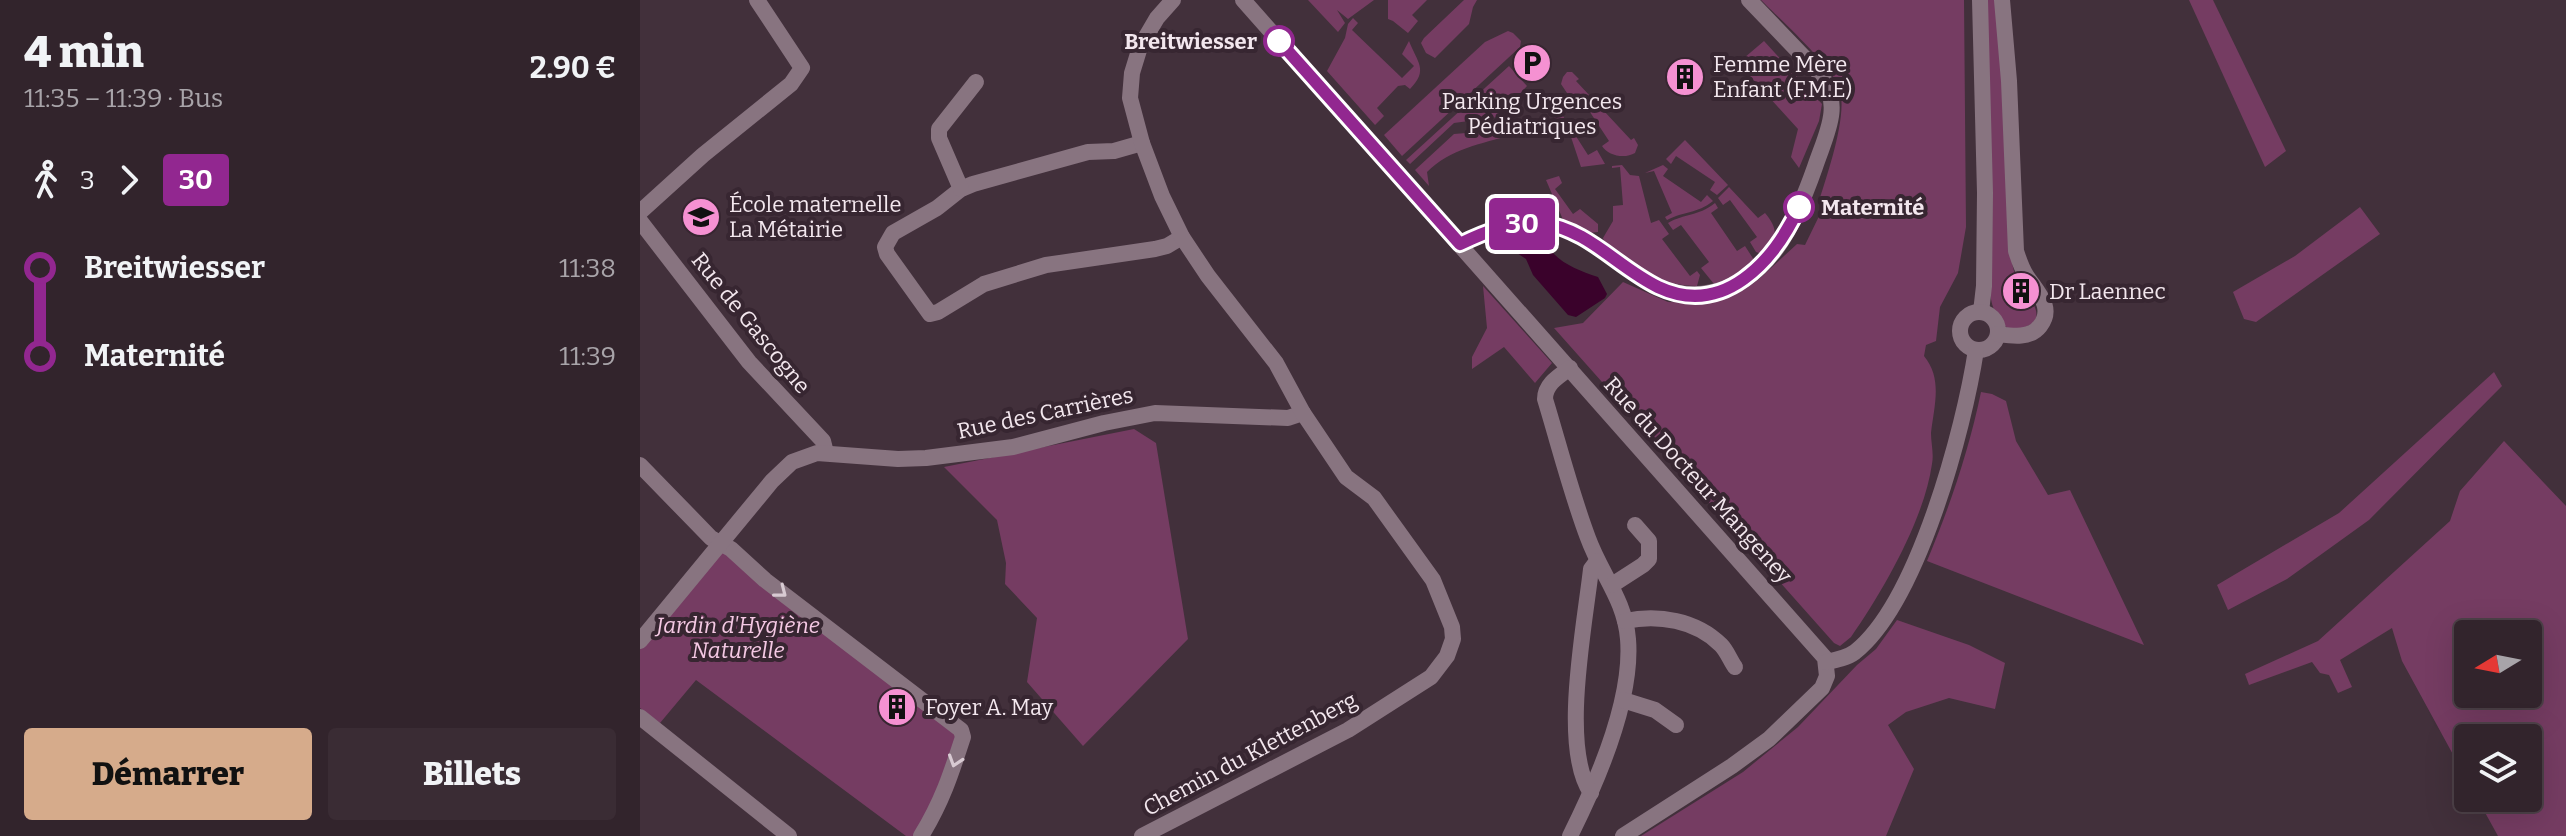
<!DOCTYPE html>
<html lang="fr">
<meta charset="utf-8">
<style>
:root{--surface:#32242c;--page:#3a2c34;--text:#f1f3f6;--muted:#a8a4a9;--line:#4d4148;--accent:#d6ab8b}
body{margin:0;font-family:Bitter,serif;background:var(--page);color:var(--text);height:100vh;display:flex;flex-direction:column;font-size:30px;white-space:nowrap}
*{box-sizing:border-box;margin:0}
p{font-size:26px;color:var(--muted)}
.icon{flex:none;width:44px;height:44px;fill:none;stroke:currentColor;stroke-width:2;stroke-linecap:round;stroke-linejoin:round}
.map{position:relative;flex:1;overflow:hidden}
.side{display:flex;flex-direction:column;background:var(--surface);width:640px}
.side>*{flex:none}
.badge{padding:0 16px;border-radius:6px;font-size:28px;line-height:52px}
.needle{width:52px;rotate:260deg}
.fabs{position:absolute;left:1814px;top:620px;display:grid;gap:16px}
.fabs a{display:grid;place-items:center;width:88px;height:88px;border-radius:8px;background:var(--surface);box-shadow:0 8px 32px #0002,0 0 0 2px var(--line);font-size:40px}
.map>.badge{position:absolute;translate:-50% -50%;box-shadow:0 0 0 4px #fff}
.legs{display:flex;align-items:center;gap:12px;height:88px;padding:0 24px;font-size:26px}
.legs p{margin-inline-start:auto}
.headline{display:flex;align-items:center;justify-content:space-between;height:136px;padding:0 24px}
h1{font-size:44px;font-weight:800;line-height:60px}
.button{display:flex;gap:16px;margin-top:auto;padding:16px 24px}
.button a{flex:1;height:92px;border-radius:8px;background:var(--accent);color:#111;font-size:32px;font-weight:800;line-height:92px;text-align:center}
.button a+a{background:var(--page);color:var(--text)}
ul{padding:0 24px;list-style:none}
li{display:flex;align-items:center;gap:28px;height:88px;font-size:30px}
li i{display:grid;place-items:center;width:12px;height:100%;margin:0 10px;background:currentColor}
li i::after{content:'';width:20px;height:20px;margin:-10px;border:6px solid;border-radius:50%;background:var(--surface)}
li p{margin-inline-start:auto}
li:first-child i{background:linear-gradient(#0000 50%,currentColor 0)}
li:last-child i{background:linear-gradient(currentColor 50%,#0000 0)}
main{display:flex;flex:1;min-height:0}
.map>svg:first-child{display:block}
</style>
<main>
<section class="side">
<div class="headline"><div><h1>4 min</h1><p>11:35 – 11:39 · Bus</p></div><b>2.90 €</b></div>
<div class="legs"><svg class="icon" aria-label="walk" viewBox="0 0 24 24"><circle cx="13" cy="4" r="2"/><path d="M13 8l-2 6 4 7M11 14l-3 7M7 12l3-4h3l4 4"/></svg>3<svg class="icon" aria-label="forward" viewBox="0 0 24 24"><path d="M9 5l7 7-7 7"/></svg><b class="badge" style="background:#922790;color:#fff">30</b></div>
<ul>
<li><i style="color:#922790"></i><b>Breitwiesser</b><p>11:38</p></li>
<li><i style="color:#922790"></i><b>Maternité</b><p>11:39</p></li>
</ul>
<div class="button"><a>Démarrer</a><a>Billets</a></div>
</section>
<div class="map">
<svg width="1926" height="836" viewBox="0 0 1926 836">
<rect width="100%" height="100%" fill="#42303b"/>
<g fill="#753c62" fill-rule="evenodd">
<polygon points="668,0 734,0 708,19 697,10 705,23 698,32"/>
<polygon points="748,0 787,0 772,15 778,21 768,33 753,21 748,19"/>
<polygon points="824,0 837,0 833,7 829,24 795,58 786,53 781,43 784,38"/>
<path d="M1121,0H1324L1326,227L1318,273L1300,307L1296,341L1286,345L1284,356C1303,379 1294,406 1291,433C1291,443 1294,454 1292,464C1284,520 1243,591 1211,637L1200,646L1194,643L914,328L943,323L983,282L1028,302L1066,303L1098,293L1119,279L1157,244L1165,245L1183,208L1179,201C1187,175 1209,113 1199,87C1191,66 1139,18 1121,0Z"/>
<path d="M1345,0H1356L1363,88L1371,252C1372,258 1372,265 1374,271C1383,295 1422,324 1370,330C1357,320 1352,309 1350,293Z"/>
<polygon points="1549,0 1573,0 1646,151 1625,167"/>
<path d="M713,18L718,23L712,30L762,78L774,66L762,54L769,41C777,62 789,70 770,89L765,85L758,86L737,108L744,116L735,125L687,71L705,38L708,24Z"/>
<polygon points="868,31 873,33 881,41 880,47 762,156 744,135 845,42"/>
<polygon points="1124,41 1182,104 1179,121 1159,168 1151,157 1158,129 1100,65 1104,58"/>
<polygon points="869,66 887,86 858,117 814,123 770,164 766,160"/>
<path d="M927,72H932L939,79L936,81L991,140L994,138L998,145L995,153C985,159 968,156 962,146L969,141L946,106L939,111L921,84L923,77Z"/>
<polygon points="918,95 921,96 930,109 923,116 948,155 957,150 965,164 941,167 930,134 927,134 926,124 916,126 912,105"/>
<path d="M870,123L871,135C841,144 810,149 787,172L789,186L775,170L814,134L862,130Z"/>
<polygon points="1045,140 1088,185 1077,195 1070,190 1075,182 1036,156 1031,164 1026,159"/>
<path d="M982,165L990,175L999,176L1011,223L1019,220L1029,234L1022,239L1050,276L1057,271L1060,275L1057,286C1017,286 997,266 965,244L963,238L973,221V206L983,205L980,167L972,168V166Z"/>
<path d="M1023,165L1028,169L1023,176L1061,202L1067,195L1073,201C1057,214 1044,211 1027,220L1025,217L1032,213L1014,171L1005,173Z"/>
<polygon points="919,176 922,183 915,189 933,214 940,209 958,224 958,232 949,233 924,222 906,180"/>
<path d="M1089,187L1118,218L1125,213C1138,228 1139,240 1122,254L1116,252L1110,242L1117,237L1090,200L1083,205L1078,198Z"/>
<path d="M1075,203L1078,208L1071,213L1097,251L1105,246L1114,260V264L1100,277L1074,284L1061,268L1069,262L1041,225L1033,230L1028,223C1045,213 1057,217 1075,203Z"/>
<polygon points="1720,207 1740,234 1616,322 1604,319 1593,292 1655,256"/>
<polygon points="843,286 912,363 895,383 864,347 832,369 832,357 847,328"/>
<polygon points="1854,372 1862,386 1729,520 1647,579 1588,610 1577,585 1699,513"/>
<path d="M1341,392L1352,394L1366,401L1376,441L1408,495L1430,490L1504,645L1287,561C1310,506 1329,450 1341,392Z"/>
<polygon points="494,429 516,443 548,639 443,746 387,682 397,618 365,584 366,563 357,520 304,467"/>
<path d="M1864,441L1926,506V836H1858L1837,798H1888V738H1828V782L1762,661L1752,628L1700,660L1712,687L1698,693L1689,675L1680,673L1672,662L1609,685L1605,674L1678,641L1810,521L1820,491ZM1888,634V694H1828V634Z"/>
<polygon points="84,550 318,732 315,744 278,836 266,836 56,680 20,723 0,708 0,646"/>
<polygon points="1257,620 1329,645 1365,663 1355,709 1309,698 1266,712 1248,725 1274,769 1246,836 1001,836 1103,772 1158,727 1217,665 1236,649"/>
</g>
<path fill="#3a022b" d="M894,233L902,235C911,260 934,269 958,277L967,294L965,298L936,317L928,315L893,275L886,259L871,249L867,242L879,236Z"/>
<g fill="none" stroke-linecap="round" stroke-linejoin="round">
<g stroke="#887480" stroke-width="16">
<polyline points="603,0 1185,658 1187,676 1182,688 1129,739 1092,766 983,836"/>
<polyline points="1340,0 1345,193 1344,286 1341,312"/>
<polyline points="502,143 474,151 448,152 333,184 321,189 297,208 253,233 245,247 247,254 290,314 298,312 344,284 406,265 515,249 527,246 542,237"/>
<polyline points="321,189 299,138 299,129 336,82"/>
<polyline points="0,212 63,155 151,84 162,68 158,62 117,0"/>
<polyline points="0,221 109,362 183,441 186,453"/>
<path d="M820,244C845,232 874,220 902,223C950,230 977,268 1018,287C1035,294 1055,296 1072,292C1132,281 1157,218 1175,167C1186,134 1203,106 1181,75L1109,0"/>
<circle cx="1339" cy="331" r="19"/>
<path d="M1358,334C1372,336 1390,339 1400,326C1415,307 1396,291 1386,275C1381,267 1379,260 1376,251L1369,81L1362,0"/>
<path d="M930,368C919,376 905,384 905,399C919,445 931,493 948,538C961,574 985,600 988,639C993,700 957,782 930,836"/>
<path d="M0,465L71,538L91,549L125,580L321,730L323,737C311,774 302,802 281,836"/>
<polyline points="972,585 1003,565 1009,559 1009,541 995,525"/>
<path d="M985,621C1018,614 1056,620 1081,645C1087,651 1090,660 1095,667"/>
<polyline points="0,641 132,481 152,462 177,453 258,459 286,458 373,447 464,423 515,413 648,418 663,413"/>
<path d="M1186,662C1196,660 1207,658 1215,652C1278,602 1324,429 1336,350"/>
<polyline points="983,700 1015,710 1036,725"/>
<polyline points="0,717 149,836"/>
<path d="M951,793C920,748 945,624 951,569L957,561"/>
<polyline points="502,836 708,730 791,677 807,656 813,639 812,627 793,580 734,498 706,477 663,413 636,363 568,276 542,237 522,196 502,143 490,98 492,73 500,47 517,18 533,0"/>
</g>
</g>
<defs><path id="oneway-chevron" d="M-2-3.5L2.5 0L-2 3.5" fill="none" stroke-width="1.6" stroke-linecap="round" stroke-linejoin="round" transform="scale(2)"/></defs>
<g stroke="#d8cad2">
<use href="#oneway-chevron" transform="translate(141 592) rotate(38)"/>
<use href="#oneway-chevron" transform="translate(315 761) rotate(108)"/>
</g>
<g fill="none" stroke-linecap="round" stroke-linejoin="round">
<g stroke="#fff" stroke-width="18">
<path id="line-1" d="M639,41L820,244C845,232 874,220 902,223C949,230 977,267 1018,287C1084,318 1134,261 1159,207"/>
</g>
<use href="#line-1" stroke="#922790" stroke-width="12"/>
</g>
<defs>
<g id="parking-disc" transform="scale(2)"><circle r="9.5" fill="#f591d2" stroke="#372631"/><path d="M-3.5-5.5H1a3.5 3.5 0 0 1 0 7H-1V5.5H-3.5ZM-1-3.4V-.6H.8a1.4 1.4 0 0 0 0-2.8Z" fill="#111"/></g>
<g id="building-disc" transform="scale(2)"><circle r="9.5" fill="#f591d2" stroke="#372631"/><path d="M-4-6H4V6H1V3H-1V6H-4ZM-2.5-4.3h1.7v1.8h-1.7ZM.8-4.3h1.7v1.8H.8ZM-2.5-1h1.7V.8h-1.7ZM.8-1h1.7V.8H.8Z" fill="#111"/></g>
<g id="school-disc" transform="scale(2)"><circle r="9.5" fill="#f591d2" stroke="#372631"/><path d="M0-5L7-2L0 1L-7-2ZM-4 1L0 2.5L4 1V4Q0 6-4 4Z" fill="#111"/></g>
</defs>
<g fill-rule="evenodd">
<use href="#parking-disc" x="892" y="63"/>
<use href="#building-disc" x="1045" y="77"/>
<use href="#school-disc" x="61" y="217"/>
<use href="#building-disc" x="1381" y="291"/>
<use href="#building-disc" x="257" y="707"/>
</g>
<g fill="#fff" stroke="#922790" stroke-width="4">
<circle cx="639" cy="41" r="14"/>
<circle cx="1159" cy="207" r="14"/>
</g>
<g text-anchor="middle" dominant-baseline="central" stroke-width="8" stroke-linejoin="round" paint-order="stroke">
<g font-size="22" font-weight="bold" fill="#f3e7ee" stroke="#372631" text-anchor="end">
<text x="617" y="41">Breitwiesser</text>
<text x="1181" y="207" text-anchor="start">Maternité</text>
</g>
<g font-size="22" fill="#f3e7ee" stroke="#372631" text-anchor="start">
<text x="1073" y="64">Femme Mère<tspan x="1073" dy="25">Enfant (F.M.E)</tspan></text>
<text x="892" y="101" text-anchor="middle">Parking Urgences<tspan x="892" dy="25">Pédiatriques</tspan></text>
<text x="89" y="204">École maternelle<tspan x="89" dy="25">La Métairie</tspan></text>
<text x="1409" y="291">Dr Laennec</text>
<text x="285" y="707">Foyer A. May</text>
</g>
<g font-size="22" fill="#f3e7ee" stroke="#372631">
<text transform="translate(111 323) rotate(51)">Rue de Gascogne</text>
<text transform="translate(405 413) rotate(-12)">Rue des Carrières</text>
<text transform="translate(1058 480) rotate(48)">Rue du Docteur Mangeney</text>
<text transform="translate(610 754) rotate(-28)">Chemin du Klettenberg</text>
</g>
<g font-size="22" font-style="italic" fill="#f5c9e4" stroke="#372631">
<text x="98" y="625">Jardin d'Hygiène<tspan x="98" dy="25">Naturelle</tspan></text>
</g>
</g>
</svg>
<div class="fabs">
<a><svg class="needle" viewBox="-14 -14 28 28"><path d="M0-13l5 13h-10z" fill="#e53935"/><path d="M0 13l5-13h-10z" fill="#a8a4a9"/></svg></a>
<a><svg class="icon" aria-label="layers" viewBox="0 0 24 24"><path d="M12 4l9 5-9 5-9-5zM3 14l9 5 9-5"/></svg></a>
</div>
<b class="badge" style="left:882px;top:224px;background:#922790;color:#fff">30</b>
</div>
</main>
